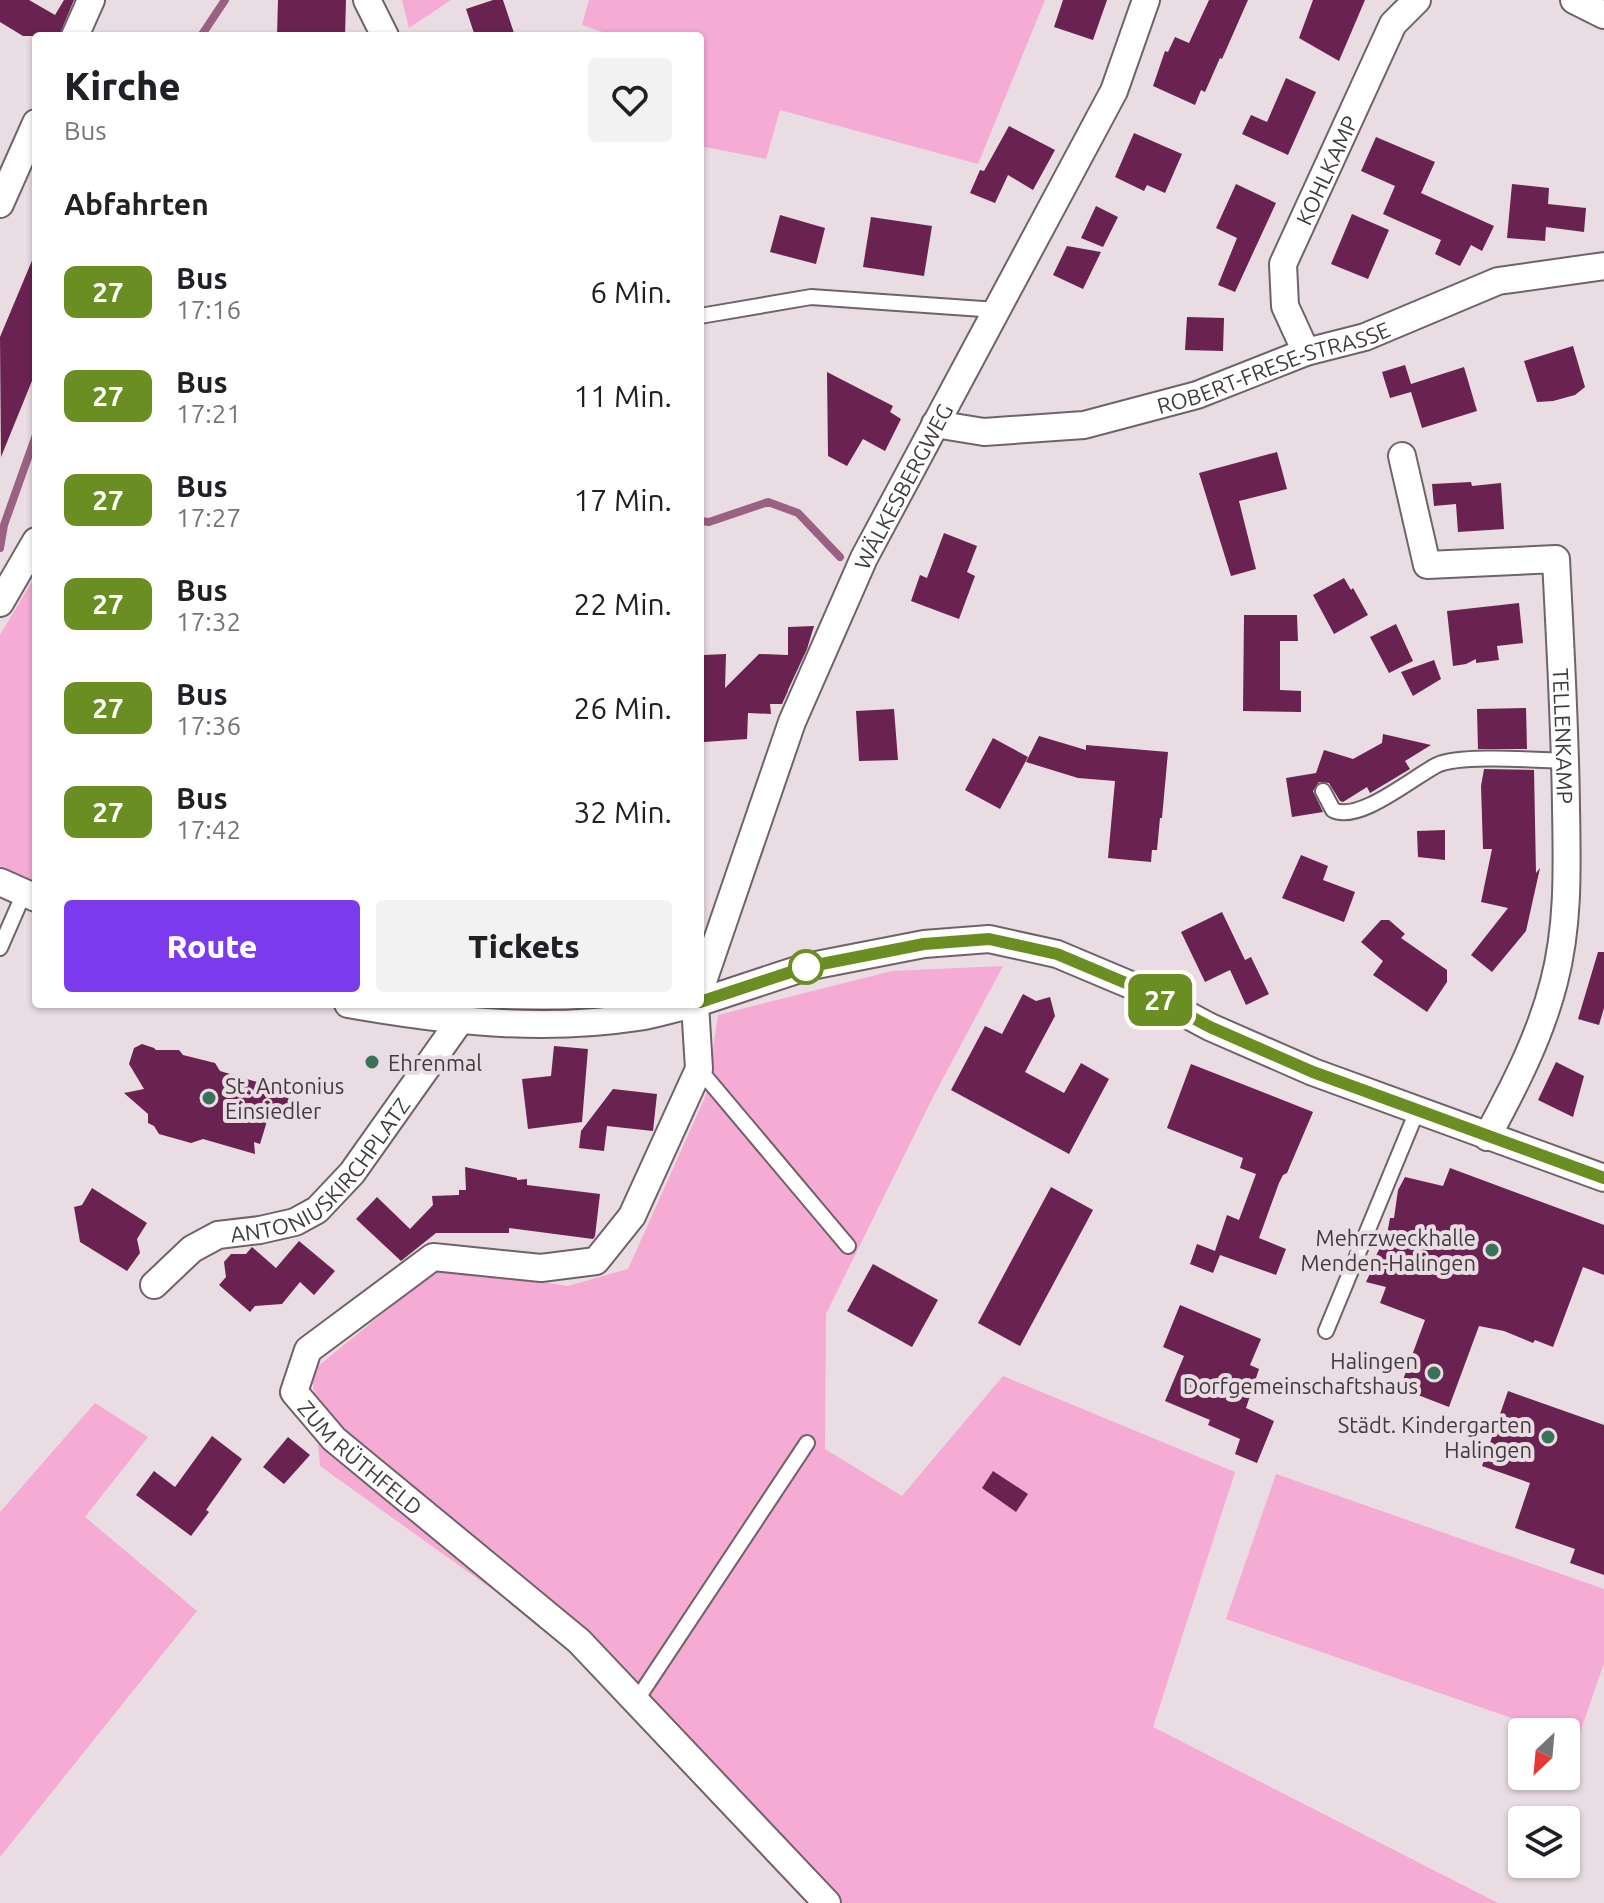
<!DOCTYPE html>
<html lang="de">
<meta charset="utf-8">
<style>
:root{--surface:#fff;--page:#f2f2f2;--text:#202124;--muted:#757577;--accent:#7c3aed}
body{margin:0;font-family:Ubuntu,sans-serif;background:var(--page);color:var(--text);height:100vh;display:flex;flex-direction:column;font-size:30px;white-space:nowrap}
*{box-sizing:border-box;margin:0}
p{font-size:26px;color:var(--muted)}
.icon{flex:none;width:44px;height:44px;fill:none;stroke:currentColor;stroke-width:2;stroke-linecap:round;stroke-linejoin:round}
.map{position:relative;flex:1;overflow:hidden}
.sheet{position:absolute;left:32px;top:32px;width:672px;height:976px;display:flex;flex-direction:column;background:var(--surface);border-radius:8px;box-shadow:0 2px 6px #0004}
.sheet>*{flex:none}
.badge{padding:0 16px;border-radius:12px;font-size:28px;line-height:52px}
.needle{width:52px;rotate:206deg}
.controls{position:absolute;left:1508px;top:1718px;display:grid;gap:16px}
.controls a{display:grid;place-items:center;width:72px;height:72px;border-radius:8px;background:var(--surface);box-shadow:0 2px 6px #0004;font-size:40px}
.map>.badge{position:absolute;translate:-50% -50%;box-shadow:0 0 0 4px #fff}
h2{padding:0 32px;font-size:30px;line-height:72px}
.round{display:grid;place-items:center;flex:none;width:84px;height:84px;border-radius:8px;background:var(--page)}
.headline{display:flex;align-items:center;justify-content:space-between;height:136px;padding:0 32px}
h1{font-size:38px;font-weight:800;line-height:60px}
.primary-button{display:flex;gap:16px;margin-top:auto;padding:16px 32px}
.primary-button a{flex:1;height:92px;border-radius:8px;background:var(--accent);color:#fff;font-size:32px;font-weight:800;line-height:92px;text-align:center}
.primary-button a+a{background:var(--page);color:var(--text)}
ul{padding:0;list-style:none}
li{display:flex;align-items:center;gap:24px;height:104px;padding:0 32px}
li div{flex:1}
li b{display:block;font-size:30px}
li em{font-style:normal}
li .badge{min-width:88px;font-weight:700;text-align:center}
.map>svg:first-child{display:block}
</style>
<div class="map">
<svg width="1604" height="1903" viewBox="0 0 1604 1903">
<rect width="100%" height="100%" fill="#e9dce3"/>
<g fill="#f5abd4">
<polygon points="402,0 451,0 409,28"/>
<polygon points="589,0 1045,0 978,164 780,110 766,159 700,146 700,36 614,36 582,25"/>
<polygon points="36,575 36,882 0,866 0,635"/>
<polygon points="1003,966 933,1097 826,1314 825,1449 902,1496 1003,1376 1235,1472 1153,1727 1498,1903 834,1903 651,1703 320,1466 312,1371 440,1267 568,1286 628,1269 706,1095 718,1015 892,971"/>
<polygon points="95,1403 148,1437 85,1517 197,1611 0,1857 0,1512"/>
<polygon points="1276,1474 1604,1589 1604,1663 1577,1741 1566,1737 1566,1732 1552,1732 1226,1619"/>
</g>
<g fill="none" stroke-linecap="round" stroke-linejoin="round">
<g stroke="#9a6183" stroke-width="8">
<polyline points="201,36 225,0"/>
<polyline points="700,521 709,522 768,502 798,513 840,557"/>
<polyline points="0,548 4,525 36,435"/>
</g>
</g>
<g fill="#6a2250">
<polygon points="0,0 29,0 55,15 64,0 74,0 59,36 23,36 0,22"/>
<polygon points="278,0 346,0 345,36 277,36"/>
<polygon points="493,0 503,0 515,36 475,36 466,9"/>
<polygon points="1063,0 1107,0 1093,40 1054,27"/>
<polygon points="1209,0 1248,0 1222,59 1220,58 1205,92 1201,90 1195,105 1153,86 1165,51 1168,52 1175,37 1189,43"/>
<polygon points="1313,0 1365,0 1339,61 1299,38"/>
<polygon points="1286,78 1316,92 1288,155 1242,134 1251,115 1267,122"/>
<polygon points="1009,126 1055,150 1033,190 1008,175 995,203 970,193 980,170 984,171"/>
<polygon points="1134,133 1182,154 1165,193 1147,185 1144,191 1115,177"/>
<polygon points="1376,137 1435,162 1421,193 1494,226 1482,251 1471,245 1460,266 1435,254 1441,240 1383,214 1395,186 1361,171"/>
<polygon points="1236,184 1276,203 1235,292 1218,285 1237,238 1216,228"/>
<polygon points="1512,184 1549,188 1548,204 1586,208 1584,232 1546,227 1545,241 1507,238"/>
<polygon points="1096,206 1118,217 1103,247 1081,238"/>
<polygon points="1352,214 1389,230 1368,279 1331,264"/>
<polygon points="780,215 825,228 816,264 770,252"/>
<polygon points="871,217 932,226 924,276 863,267"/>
<polygon points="1067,246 1101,252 1083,289 1053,275"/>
<polygon points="36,251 36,371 1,457 0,337"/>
<polygon points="1187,317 1224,318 1223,351 1185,350"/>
<polygon points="1573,346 1585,387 1575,395 1553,401 1537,402 1524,361"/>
<polygon points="1405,365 1411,384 1464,367 1477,411 1422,428 1411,392 1390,398 1382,372"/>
<polygon points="827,372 893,406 890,412 901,419 885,451 863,439 847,466 828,456"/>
<polygon points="1277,452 1287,489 1239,501 1256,569 1231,576 1199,473"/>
<polygon points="1471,482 1472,486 1501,483 1504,529 1458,532 1456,504 1434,506 1432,484"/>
<polygon points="944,533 977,546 967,572 975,576 959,619 911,601 920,575 927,578"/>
<polygon points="1344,578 1351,590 1353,588 1368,615 1334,634 1313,595"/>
<polygon points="1519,603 1523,643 1497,646 1499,660 1476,663 1476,659 1466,664 1453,666 1447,611"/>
<polygon points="1244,615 1297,615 1298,641 1280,641 1280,690 1301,691 1301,712 1243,711"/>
<polygon points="1396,624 1413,661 1389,673 1370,637"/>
<polygon points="814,626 807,649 788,690 788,627"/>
<polygon points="726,654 725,688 759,654 788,655 788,691 782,704 770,704 771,714 748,713 747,739 704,742 704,739 700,739 700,692 704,692 704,655"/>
<polygon points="1434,660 1441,679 1413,696 1401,672"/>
<polygon points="1526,708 1527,749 1478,749 1477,709"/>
<polygon points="894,709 898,760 859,761 856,711"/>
<polygon points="1383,734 1431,745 1405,761 1410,769 1370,793 1367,787 1343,802 1340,801 1329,783 1319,782 1313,791 1323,812 1292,817 1286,778 1316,773 1324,750 1353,759 1382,743"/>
<polygon points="1039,736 1086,750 1086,745 1168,752 1162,818 1160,818 1157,850 1152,850 1151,862 1108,858 1115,781 1078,778 1026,762"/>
<polygon points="993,738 1028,757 1000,809 965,790"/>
<polygon points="1484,769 1534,770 1536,873 1540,868 1526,931 1492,972 1471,955 1508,908 1481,902 1492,849 1483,849 1481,786"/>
<polygon points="1445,830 1445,860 1418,857 1417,831"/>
<polygon points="1301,855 1328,866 1323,880 1355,892 1344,922 1282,898"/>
<polygon points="1222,912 1245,960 1251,957 1269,994 1246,1005 1230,970 1205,982 1181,932"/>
<polygon points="1381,920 1389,920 1405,934 1401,938 1447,970 1447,982 1427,1012 1373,975 1383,961 1361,942"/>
<polygon points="1598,952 1604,952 1604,1008 1599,1025 1578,1019"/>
<polygon points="1023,994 1036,1001 1050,997 1055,1016 1025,1072 1064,1093 1081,1063 1109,1079 1069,1154 951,1090 985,1026 1002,1034"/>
<polygon points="142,1044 154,1048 156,1050 179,1050 183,1055 215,1063 220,1071 274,1087 293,1102 271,1108 260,1144 254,1142 255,1154 203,1139 191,1143 159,1134 154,1126 148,1123 148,1114 124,1093 144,1089 129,1064 134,1048"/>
<polygon points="554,1046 588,1049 582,1122 528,1129 522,1079 551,1076"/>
<polygon points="1556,1062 1584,1076 1573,1117 1538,1100"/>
<polygon points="1191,1064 1313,1112 1287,1173 1283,1175 1279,1183 1259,1238 1286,1249 1276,1275 1220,1255 1213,1273 1190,1264 1197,1244 1215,1251 1227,1215 1239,1220 1256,1174 1240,1168 1243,1158 1167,1128"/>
<polygon points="613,1089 657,1094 653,1131 607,1126 604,1151 579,1148 581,1131"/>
<polygon points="465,1167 517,1178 517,1180 527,1179 527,1185 600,1194 595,1236 593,1239 509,1228 509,1233 436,1233 401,1261 356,1219 377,1197 410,1229 433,1205 432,1196 459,1195 459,1190 466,1190"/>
<polygon points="1450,1168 1604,1225 1604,1275 1583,1267 1553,1347 1535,1340 1533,1343 1504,1331 1479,1326 1449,1407 1400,1388 1425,1320 1380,1303 1386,1287 1366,1282 1376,1261 1374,1260 1384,1239 1386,1240 1390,1218 1394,1218 1398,1190 1405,1177 1443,1186"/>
<polygon points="1051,1187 1093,1210 1020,1346 978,1323"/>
<polygon points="92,1188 147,1223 137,1239 140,1253 127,1271 80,1242 74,1207 82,1205"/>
<polygon points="299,1241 335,1271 314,1295 300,1282 282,1304 255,1306 250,1312 219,1285 226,1277 224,1262 231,1254 246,1254 252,1247 276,1268"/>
<polygon points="873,1264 938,1300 912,1347 847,1311"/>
<polygon points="1180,1305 1261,1339 1250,1365 1259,1369 1246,1408 1274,1421 1257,1463 1235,1454 1240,1439 1208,1425 1210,1420 1165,1401 1184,1356 1163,1347"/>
<polygon points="1508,1391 1604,1425 1604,1575 1570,1563 1575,1549 1515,1528 1530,1483 1482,1466"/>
<polygon points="212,1436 242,1459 206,1510 209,1512 191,1536 136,1495 154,1471 175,1487"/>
<polygon points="288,1437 310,1455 284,1484 263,1467"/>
<polygon points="993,1471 1028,1494 1016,1512 982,1488"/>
</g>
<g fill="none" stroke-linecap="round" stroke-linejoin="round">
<g stroke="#6f6369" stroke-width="18">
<g id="service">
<polyline points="700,316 811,297 997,310"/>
<path d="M1323,791L1333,810C1359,823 1412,778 1437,765C1460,754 1537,760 1566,761"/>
<polyline points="0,948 24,893"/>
<polyline points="699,1069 848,1246"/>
<polyline points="1326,1331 1417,1111"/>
<polyline points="636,1701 807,1443"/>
</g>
</g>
<g stroke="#6f6369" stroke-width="30">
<g id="minor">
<polyline points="367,0 385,36"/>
<polyline points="1574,0 1604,15"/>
<polyline points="75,36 91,0"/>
<polyline points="0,204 36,123"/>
<path id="s1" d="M1306,352L1285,306L1283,264L1393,24L1417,0"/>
<path id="s2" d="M935,424L984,432L1084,425L1197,395L1306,352L1365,337L1498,281L1604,266"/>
<path id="s3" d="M1402,456L1427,565L1556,559C1560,641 1565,724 1566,807C1567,866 1569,924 1554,982C1540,1037 1514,1087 1487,1137"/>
<polyline points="0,603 36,541"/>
<polyline points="0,882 36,898"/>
<path id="s4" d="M700,990L792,722L864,558L1114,91L1146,0"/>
<polyline points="700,1002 806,967 924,944 989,939 1057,954 1133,986 1210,1027 1313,1072 1604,1178"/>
<path d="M348,1004C444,1021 542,1032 638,1017C657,1014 675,1008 693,1004"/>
<path id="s5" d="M695,1004L699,1069L632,1216L596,1261L541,1268L433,1257L308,1350L294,1392L334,1439L579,1641L827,1903"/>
<path id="s6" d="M154,1285L192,1249L218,1235L260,1230L295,1222L317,1210L352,1173L459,1022"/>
</g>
</g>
<use href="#service" stroke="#fff" stroke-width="14"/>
<use href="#minor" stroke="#fff" stroke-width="26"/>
</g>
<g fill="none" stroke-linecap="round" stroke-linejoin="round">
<g stroke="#fff" stroke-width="18">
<polyline id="line" points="700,1002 806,967 924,944 989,939 1057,954 1133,986 1210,1027 1313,1072 1604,1178"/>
</g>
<use href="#line" stroke="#6b8e23" stroke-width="12"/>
</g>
<circle fill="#fff" stroke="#6b8e23" stroke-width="4" cx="806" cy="967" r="16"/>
<g fill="#39725b" stroke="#e9dce3" stroke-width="3">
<circle cx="372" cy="1062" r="8"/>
<circle cx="209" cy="1098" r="8"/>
<circle cx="1492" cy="1250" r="8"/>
<circle cx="1434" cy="1373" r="8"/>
<circle cx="1548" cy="1437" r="8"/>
</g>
<g text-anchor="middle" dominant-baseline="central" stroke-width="8" stroke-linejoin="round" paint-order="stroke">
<g font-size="22" fill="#403b3e" stroke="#e9dce3">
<text stroke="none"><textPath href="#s1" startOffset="196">KOHLKAMP</textPath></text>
<text stroke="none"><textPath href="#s2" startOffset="348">ROBERT-FRESE-STRASSE</textPath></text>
<text stroke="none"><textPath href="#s4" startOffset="544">WÄLKESBERGWEG</textPath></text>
<text stroke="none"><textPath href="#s3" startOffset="418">TELLENKAMP</textPath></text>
<text stroke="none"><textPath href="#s6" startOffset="210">ANTONIUSKIRCHPLATZ</textPath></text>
<text stroke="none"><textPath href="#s5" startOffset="742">ZUM RÜTHFELD</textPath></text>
</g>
<g font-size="22" fill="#403b3e" stroke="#e9dce3" text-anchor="end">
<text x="388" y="1062" text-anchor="start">Ehrenmal</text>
<text x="225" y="1085" text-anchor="start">St. Antonius<tspan x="225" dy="25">Einsiedler</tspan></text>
<text x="1476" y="1237">Mehrzweckhalle<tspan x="1476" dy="25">Menden-Halingen</tspan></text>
<text x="1418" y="1360">Halingen<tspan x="1418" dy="25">Dorfgemeinschaftshaus</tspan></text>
<text x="1532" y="1424">Städt. Kindergarten<tspan x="1532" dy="25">Halingen</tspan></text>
</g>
</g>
</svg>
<div class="controls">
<a><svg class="needle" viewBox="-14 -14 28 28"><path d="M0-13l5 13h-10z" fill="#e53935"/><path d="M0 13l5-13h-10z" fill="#757577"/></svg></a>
<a><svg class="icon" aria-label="layers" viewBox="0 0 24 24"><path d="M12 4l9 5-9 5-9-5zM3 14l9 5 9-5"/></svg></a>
</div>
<b class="badge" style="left:1160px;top:1000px;background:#6b8e23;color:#fff">27</b>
<section class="sheet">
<div class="headline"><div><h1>Kirche</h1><p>Bus</p></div><a class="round"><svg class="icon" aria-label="heart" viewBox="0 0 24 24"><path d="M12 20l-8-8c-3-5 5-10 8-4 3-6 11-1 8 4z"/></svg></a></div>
<h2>Abfahrten</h2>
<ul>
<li><span class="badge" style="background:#6b8e23;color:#fff">27</span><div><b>Bus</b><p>17:16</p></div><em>6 Min.</em></li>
<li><span class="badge" style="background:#6b8e23;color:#fff">27</span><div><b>Bus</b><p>17:21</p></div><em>11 Min.</em></li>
<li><span class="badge" style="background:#6b8e23;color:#fff">27</span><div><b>Bus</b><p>17:27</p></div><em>17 Min.</em></li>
<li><span class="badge" style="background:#6b8e23;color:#fff">27</span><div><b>Bus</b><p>17:32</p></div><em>22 Min.</em></li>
<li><span class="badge" style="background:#6b8e23;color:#fff">27</span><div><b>Bus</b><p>17:36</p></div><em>26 Min.</em></li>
<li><span class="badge" style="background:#6b8e23;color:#fff">27</span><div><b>Bus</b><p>17:42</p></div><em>32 Min.</em></li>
</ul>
<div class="primary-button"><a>Route</a><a>Tickets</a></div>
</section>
</div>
